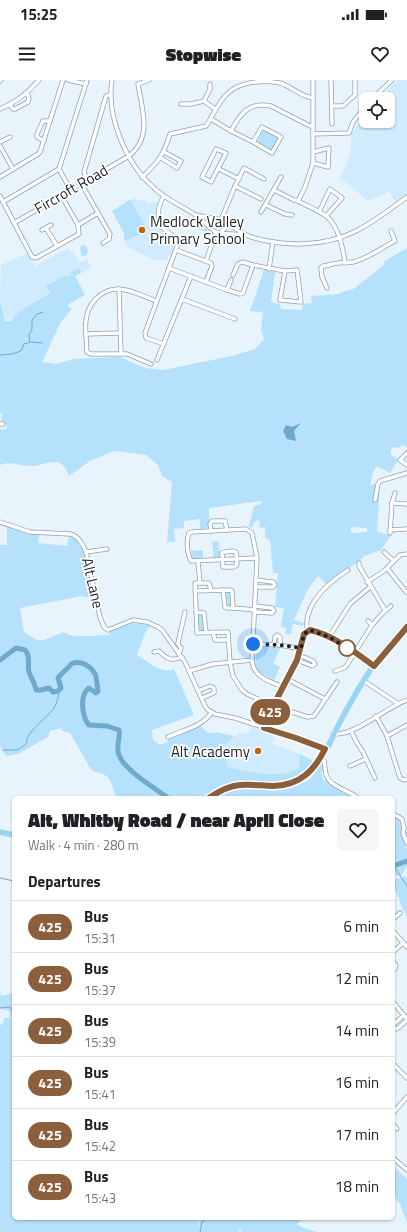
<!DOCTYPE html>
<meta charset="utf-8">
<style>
:root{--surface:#fff;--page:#f6f6f6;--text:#202124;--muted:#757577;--line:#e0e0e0}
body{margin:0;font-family:"Titillium Web",sans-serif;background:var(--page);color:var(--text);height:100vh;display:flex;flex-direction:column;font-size:15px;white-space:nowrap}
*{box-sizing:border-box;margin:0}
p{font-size:13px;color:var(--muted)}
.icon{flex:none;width:22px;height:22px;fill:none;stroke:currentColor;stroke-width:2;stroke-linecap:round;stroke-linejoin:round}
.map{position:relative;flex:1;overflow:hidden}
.side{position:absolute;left:12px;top:716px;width:383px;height:424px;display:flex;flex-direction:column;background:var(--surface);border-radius:6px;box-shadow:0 1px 3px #0004}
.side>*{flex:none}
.badge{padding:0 8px;border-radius:13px;font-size:14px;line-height:26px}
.buttons{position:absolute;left:359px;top:12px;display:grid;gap:8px}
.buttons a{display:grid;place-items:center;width:36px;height:36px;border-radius:6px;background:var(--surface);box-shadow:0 1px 3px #0004;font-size:20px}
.you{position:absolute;width:20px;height:20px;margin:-10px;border:3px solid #fff;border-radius:50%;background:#1a73e8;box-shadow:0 0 0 6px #1a73e833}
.map>.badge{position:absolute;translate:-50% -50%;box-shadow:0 0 0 2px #fff}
h2{padding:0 16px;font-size:15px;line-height:36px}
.round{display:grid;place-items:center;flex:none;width:42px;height:42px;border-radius:6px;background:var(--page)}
.head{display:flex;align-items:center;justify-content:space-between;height:68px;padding:0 16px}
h1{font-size:19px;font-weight:800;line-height:30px}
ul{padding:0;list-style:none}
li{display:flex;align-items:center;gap:12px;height:52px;padding:0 16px;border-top:1px solid var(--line)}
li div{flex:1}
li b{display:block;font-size:15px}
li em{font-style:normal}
li .badge{min-width:44px;font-weight:700;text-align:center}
.status{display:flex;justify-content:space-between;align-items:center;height:28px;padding:0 20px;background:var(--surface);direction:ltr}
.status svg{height:11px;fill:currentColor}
header{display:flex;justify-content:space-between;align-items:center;height:52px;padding:0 16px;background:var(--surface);font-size:18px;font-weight:800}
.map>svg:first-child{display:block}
</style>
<div class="status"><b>15:25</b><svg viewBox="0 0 49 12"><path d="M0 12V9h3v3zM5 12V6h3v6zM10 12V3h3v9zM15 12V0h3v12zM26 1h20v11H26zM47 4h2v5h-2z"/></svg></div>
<header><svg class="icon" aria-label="menu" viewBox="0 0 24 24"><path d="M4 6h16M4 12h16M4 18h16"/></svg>Stopwise<svg class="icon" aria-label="heart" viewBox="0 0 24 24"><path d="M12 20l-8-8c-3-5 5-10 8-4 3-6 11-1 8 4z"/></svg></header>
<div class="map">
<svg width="407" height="1152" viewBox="0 0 407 1152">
<rect width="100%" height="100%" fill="#e7f4fc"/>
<g fill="#cfebfd">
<polygon points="397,0 407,0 407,115 396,123 389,112 368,121 339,97 345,90 351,69 351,55 356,47 366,35 366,41 388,41 388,19 379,19"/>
<polygon points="134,117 136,120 141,121 144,119 148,123 154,121 158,123 155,134 159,146 166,155 176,159 177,162 172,175 169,176 167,181 151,179 125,165 124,153 112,131"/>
<polygon points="68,168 71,172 73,171 79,183 87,179 91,188 75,196 85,215 59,229 49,212 16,238 5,240 0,220 1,185 27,173 35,186"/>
<polygon points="251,646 275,654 272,664 300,674 299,689 289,693 274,695 257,694 228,687 227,681 221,669 240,652 248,654"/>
</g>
<g fill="#b6e1fc" fill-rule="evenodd">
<polygon points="263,50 278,58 272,70 257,62"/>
<polygon points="130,120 146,148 145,152 124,161 124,153 112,131"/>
<polygon points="199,141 212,155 197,148"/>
<polygon points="82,164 87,167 88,170 87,174 82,177 80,169"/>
<path d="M407,168V368L404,365L398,368L394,367L391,369V374L398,380L390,393L377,386L373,393L370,405L380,404L377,451L385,454L391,455L381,470L364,476L358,483L347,488L326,504L318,496L308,509L294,540L304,543L303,546L293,544L291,554H285L286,548L281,547L284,528L275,527L278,493H273L270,460L265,458V449L266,447L260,448L259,440L254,442L252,448L249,446L254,426L261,424L262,421L209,428V448L200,449V439L184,441V448L174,449L175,462H167L172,402L162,396L158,385L146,375L114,371L90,381L69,396C67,391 64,386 60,383C53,380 42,385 35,386C22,387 12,380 0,385V349L6,350L7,345L1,342L2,333H0V221L5,241H10L20,231L50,213L46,206L66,195L67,197L71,195L70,193L79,188L81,193L75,196L85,215L67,225L72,229L61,242L42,282L56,284L74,279L120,277L145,288L163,290L232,276L255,269L264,259L261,250L263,232L250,231L264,190L275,192L271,222L280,224L281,229L302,230V224L312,223L311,216L339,214C343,210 350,211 355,208L385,184L383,182ZM351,447L367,448V452L351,453Z"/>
<path d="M7,445L26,453H40L38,463L67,466L69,456C88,459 92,503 95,519L82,516L20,528L24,552L37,560H44L64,552C71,559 99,555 109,555L110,551C129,544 131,541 151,545L145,553L137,575C148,582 161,594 174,589L194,635L152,650L153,660L160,665L167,662L169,658L199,645L208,653H214L215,652L235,656L221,669L228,676L227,681L228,687C254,693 274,699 299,689L300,674L315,682L311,689L289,700L278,703L243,701L232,704L218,708L204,718H116C112,704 111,693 94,692L89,686L70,653L62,651L61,648L50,651L48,657L18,674L6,676L0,666V465H7Z"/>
<polygon points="218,461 221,477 214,478 212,462"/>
<polygon points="201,470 203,471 203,479 195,479 192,478 191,471"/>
<polygon points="227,510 231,512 231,527 226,525 225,513"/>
<polygon points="203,533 205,549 204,551 201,551 198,546 198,534"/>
<polygon points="257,566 281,567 273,583 280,587 274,600 258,591 255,583"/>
<path d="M322,683L324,684V691L321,692L324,701L327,699L356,718H215C223,713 232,709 241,707C264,704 286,712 308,700C315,696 317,688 322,683Z"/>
<polygon points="393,735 400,739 402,748 402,755 407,751 407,766 405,767 407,769 407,786 401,796 393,795"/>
<path d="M405,796L407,797V835C398,826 401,816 393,808V803L396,798L399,799Z"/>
<polygon points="0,911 1,916 14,913 14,1138 198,1138 200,1148 199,1138 304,1138 297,1144 303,1148 318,1152 241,1152 240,1147 239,1152 0,1152 0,945 3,944 4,938 9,938 10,934 8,930 0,929"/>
<polygon points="393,1086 407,1099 407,1143 400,1124 393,1115"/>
</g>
<polygon fill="#6fa9cc" points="301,343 294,351 296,361 287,359 283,351 286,345 292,347"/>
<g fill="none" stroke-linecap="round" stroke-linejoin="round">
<g stroke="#6fa9cc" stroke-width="1">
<polyline points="31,262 42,263"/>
<polyline points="0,275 12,274 21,271 24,264 30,262 29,255 32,249 32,240 37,234 43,232"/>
<path d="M3,670H18L26,664C27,649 49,638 55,626C57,622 58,617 59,613L58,611"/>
<polyline points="394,786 397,791 407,806"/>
<polyline points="0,798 14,801"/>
<polyline points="0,928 10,927 13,932 14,931"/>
<polyline points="200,1152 202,1142 205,1140 205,1138"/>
</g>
<g stroke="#6fa9cc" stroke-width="5">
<path d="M0,580L16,568L25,570C31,576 27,584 29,592C31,598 35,603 36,610H41L49,608L53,612L58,611L61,608L58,598C62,592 68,589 71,584C80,580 90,585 95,594C97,598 97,606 98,611L96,613L89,608C79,615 82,637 89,645L107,646L119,650C121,659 115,665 119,675C124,690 155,708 168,718"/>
<polyline points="393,786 407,781"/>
</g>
<g stroke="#8ea2ae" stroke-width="5">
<g id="minor">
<polyline points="68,0 86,4"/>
<path d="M112,0C106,36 126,83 153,107C165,119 180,125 194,134C200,137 212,151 217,153C226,154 236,154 245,155"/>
<polyline points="331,0 332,44"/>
<polyline points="0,1 1,0"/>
<polyline points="372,19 392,0"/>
<polyline points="204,21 215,29"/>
<polyline points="181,24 191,24 204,21 210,9 210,4"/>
<polyline points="10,25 13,29 15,29 28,22 29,18 27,13"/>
<polyline points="332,26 343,26 355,15 355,0"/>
<path d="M0,29C15,23 28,13 39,0"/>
<polyline points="211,39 231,51 253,62 262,47 281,57 272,73 253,62"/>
<path d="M231,51C240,34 249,21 271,26L310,46L313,45"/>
<polyline points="313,54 349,53 353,42 366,26"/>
<polyline points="44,61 37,57 37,54 43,41 50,41"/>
<polyline points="0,62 10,57"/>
<polyline points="0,66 13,89"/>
<polygon points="216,69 226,73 211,102 202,97"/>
<polyline points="161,78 177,88 181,81 164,72"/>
<polyline points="313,83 328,87 329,68 313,72"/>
<polyline points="59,89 70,109"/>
<polyline points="219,89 239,99"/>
<polyline points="0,97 38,74 40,72 63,0"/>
<path d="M142,97C158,83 164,74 170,54L206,46C213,36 218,22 228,13C241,1 263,0 280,3C291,6 301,17 313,18"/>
<polyline points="87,100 84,92 106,16 111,14"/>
<polyline points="81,103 110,154 109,159 103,163"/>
<polyline points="235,106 261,119"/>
<path d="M274,110L294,120L298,121C307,126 318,130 326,136C339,146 343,168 345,183"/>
<polyline points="0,116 32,177 36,178 79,154 78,145 61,115"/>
<polyline points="298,121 305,107 313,83 313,0"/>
<polyline points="3,122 59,89 87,0"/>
<polyline points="266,125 285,134 292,135"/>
<polyline points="261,132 281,97"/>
<polyline points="319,132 330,109 342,118 326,136"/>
<path d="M195,135C201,136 218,138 222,140C232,146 241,153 251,157C285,167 324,167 356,151C374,142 390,129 407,117"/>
<polyline points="221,140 235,106 244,88 264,99"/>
<path d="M14,143L129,76C153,57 142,30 138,4L149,0"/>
<polyline points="78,145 98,133"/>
<polyline points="46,148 57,166"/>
<polyline points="42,150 51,145"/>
<polyline points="221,152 225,148 224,142"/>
<polyline points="176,170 211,183 212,186 206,202"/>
<polyline points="206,181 216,152"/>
<polyline points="253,185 285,191 297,190 301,222 280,220 285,191"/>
<polyline points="169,188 227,210"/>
<polyline points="269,189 273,162"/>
<polyline points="231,200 227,210 240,214 243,213 253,185 242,182 238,184 233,195"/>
<path d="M327,208L322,197L321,188L323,186C328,186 333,183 338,183C343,182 348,183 353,182C369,178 381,168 395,161L391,151"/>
<polyline points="119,209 121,273"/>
<polyline points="182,219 235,239"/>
<polyline points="86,254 120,253"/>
<path d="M164,264L146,258L145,253L179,161C176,156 172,156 169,153C155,144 156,129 164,116"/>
<polyline points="157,280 191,196"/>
<path d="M151,284L127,274H91L87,272C86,267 87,262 86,257C86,252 85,246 86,241C87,225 100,209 118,209C131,209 145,217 156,221"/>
<polyline points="0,344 3,344"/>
<polyline points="407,373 400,380 407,385"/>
<polyline points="375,420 378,404 380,401 407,393"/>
<polyline points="392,423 407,424"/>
<path d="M0,442L30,452L70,454C79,456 83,465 86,472L100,537L104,547L108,550L133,540L147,542L158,547L162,550L185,582L205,626L208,630L215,634L235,638L296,658L325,669"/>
<polyline points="390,450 407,449"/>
<polyline points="211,451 210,444 212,441 225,441 227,450"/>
<polyline points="390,453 392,423 395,413"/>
<polygon points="233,471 236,472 237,485 234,487 223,487 222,473 225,472"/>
<polyline points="86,472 107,469"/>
<polyline points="384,472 394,481"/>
<path d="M257,478L191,481C187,474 186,460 189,453L192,452L246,449L252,453L257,478L252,580C253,597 269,601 283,607"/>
<polyline points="198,482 200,503"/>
<polyline points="359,483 359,486 385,530"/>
<polyline points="387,488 406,512"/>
<polyline points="367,502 384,491 400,475 407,474"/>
<polyline points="257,507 273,507 275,505 273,502 257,500"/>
<polyline points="211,510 209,503 195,503 197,553 228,552 230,582 233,596 242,610 247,614 273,626 308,637 314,636 337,602"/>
<polyline points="223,510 225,527 226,528 233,528"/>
<polyline points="195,511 230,510 232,511 233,528 255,530"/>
<polyline points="196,532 204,533 206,552"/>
<polyline points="255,532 272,533 274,531 272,528 255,526"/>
<polyline points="382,534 391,526"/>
<polyline points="368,541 372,545"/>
<path d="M307,551C303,524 328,503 348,490"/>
<polyline points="213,552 215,560 228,560"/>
<polyline points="329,557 350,524 370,507"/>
<polyline points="178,563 185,532"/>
<polyline points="178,564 181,568 179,574"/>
<polyline points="253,564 280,565 301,569"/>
<polyline points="274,565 275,557 277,555 280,557 280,565"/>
<path d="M154,572L159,571C166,578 171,582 182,577"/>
<polyline points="297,580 312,586 315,584 313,581 299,575"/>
<polyline points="189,591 213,584 252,580"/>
<polyline points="335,591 344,588 347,585 372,545 381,535"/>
<polyline points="287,599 325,619"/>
<polyline points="364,601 397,623"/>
<polyline points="198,611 210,606 214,608 214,613 202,618"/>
<polyline points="376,636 387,656 400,698 404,700 407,699"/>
<path d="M263,647L269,634L297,580L304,554C305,552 307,550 309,550C319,548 365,579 374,586"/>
<polyline points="351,651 357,663 363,672 375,698"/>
<path d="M333,654C355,656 385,628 407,620"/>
<polyline points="387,656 407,645"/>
<path d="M168,657C183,650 202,647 212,632"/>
<path d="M321,678L324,681C325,685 325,690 326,694C329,707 349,710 358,718"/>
<polyline points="350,686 366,679"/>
<polyline points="393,734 402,739 404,748 403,753 407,763"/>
<polyline points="393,839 400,833"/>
<polyline points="393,851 407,867"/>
<polyline points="393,872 403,863"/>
<polyline points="393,882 396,885 395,889 393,889"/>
<polyline points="393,922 407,939"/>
<polyline points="393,945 404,935"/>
<polyline points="393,947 397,949 407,940"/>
<polyline points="393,984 407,998"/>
<polyline points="393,1033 407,1017"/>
<polyline points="393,1044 397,1049"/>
<polyline points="393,1078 407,1090"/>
</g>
</g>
<g stroke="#d1d3d4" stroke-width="6">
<g id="major">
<path d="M209,718C218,711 228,706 240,705C267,702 288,713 312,691C323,680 332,658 339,644C355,613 381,569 407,547"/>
<polyline points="0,752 14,755"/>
</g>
</g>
<use href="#minor" stroke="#fff" stroke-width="3.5"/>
<use href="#major" stroke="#92d6fa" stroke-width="4.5"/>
</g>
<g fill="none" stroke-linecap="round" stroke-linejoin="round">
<g stroke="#fff" stroke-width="9">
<path id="line" d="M209,718C219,711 228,706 240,705C251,704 263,706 274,706C300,705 314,691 325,669L296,658L264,648L269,634L297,580L304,554L310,550C333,555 355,572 374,586L407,547"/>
</g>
<use href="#line" stroke="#8b5e3c" stroke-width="6"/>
<polyline stroke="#1a2126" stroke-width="4" stroke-dasharray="0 7.2" points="253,564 280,565 301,568 304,554 310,550 329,557 347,568"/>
</g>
<g fill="#bf640b" stroke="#fff" stroke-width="1.5">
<circle cx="142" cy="150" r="4"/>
<circle cx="258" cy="671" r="4"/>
</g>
<circle fill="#fff" stroke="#8b5e3c" stroke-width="2" cx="347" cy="568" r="8"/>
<g text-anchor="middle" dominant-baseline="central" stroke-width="3.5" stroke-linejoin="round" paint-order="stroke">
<g font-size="15" fill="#1a2126" stroke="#fff">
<text transform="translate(71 109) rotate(-30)">Fircroft Road</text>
<text transform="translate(93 503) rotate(77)">Alt Lane</text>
</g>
<g font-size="15" fill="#1a2126" stroke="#fff" text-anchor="start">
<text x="150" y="141">Medlock Valley<tspan x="150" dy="17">Primary School</tspan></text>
<text x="250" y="671" text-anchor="end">Alt Academy</text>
</g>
</g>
</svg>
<div class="buttons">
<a><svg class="icon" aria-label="locate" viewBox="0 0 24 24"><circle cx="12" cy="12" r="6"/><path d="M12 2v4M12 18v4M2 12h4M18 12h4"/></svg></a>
</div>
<div class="you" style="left:253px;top:564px"></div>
<b class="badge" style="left:270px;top:632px;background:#8b5e3c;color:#fff">425</b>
<section class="side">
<div class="head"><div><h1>Alt, Whitby Road / near April Close</h1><p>Walk · 4 min · 280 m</p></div><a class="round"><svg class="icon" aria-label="heart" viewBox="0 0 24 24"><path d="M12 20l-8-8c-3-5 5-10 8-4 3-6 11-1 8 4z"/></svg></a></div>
<h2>Departures</h2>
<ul>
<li><span class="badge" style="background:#8b5e3c;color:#fff">425</span><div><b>Bus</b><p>15:31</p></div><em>6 min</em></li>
<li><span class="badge" style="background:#8b5e3c;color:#fff">425</span><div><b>Bus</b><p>15:37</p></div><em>12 min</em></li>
<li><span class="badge" style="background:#8b5e3c;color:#fff">425</span><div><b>Bus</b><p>15:39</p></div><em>14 min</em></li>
<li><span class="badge" style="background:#8b5e3c;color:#fff">425</span><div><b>Bus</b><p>15:41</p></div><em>16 min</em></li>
<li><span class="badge" style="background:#8b5e3c;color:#fff">425</span><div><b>Bus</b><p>15:42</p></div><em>17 min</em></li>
<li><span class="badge" style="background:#8b5e3c;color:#fff">425</span><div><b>Bus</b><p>15:43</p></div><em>18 min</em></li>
</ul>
</section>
</div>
